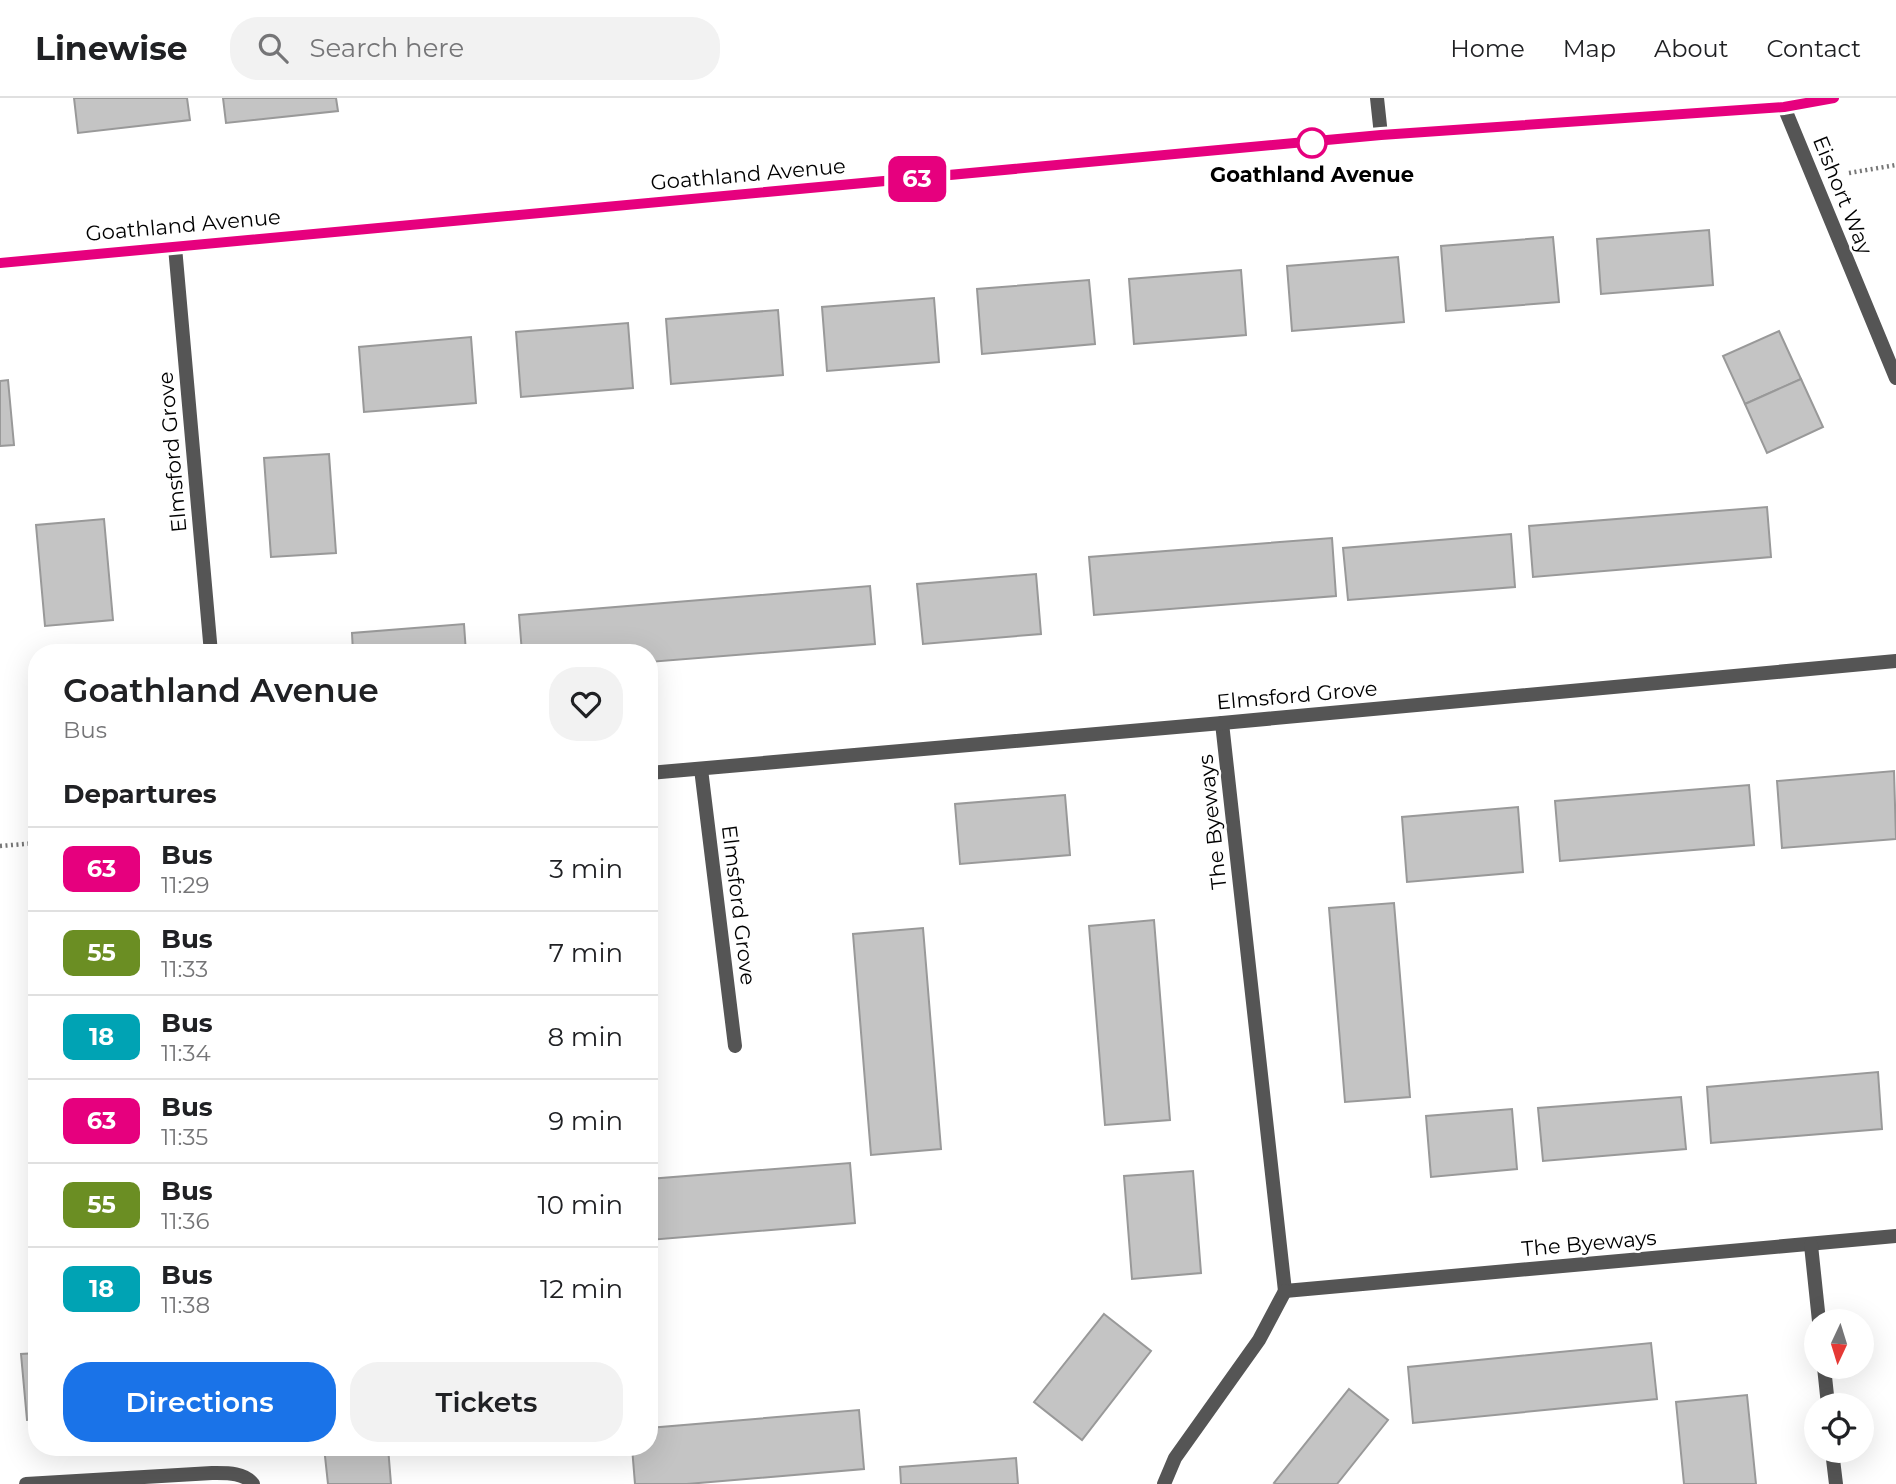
<!DOCTYPE html>
<style>
:root{--surface:#fff;--page:#f2f2f2;--text:#202124;--muted:#757577;--line:#e0e0e0;--accent:#1a73e8}
body{margin:0;font-family:Montserrat,sans-serif;background:var(--page);color:var(--text);height:100vh;display:flex;flex-direction:column;font-size:26px;white-space:nowrap}
*{box-sizing:border-box;margin:0}
p{font-size:23px;color:var(--muted)}
.icon{flex:none;width:38px;height:38px;fill:none;stroke:currentColor;stroke-width:2;stroke-linecap:round;stroke-linejoin:round}
.map{position:relative;flex:1;overflow:hidden}
.panel{position:absolute;left:28px;top:546px;width:630px;height:812px;display:flex;flex-direction:column;background:var(--surface);border-radius:28px;box-shadow:0 7px 28px #0002}
.panel>*{flex:none}
.badge{padding:0 14px;border-radius:10px;font-size:24px;line-height:46px}
.needle{width:46px;rotate:184deg}
.tools{position:absolute;left:1804px;top:1211px;display:grid;gap:14px}
.tools a{display:grid;place-items:center;width:70px;height:70px;border-radius:50%;background:var(--surface);box-shadow:0 7px 28px #0002;font-size:35px}
.map>.badge{position:absolute;translate:-50% -50%;box-shadow:0 0 0 4px #fff}
h2{padding:0 35px;font-size:26px;line-height:63px}
.round{display:grid;place-items:center;flex:none;width:74px;height:74px;border-radius:28px;background:var(--page)}
.headline{display:flex;align-items:center;justify-content:space-between;height:119px;padding:0 35px}
h1{font-size:33px;font-weight:600;line-height:52px}
.button{display:flex;gap:14px;margin-top:auto;padding:14px 35px}
.button a{flex:1;height:80px;border-radius:28px;background:var(--accent);color:#fff;font-size:28px;font-weight:600;line-height:80px;text-align:center}
.button a+a{background:var(--page);color:var(--text)}
ul{padding:0;list-style:none}
li{display:flex;align-items:center;gap:21px;height:84px;padding:0 35px;border-top:2px solid var(--line)}
li div{flex:1}
li b{display:block;font-size:26px}
li em{font-style:normal}
li .badge{min-width:77px;font-weight:700;text-align:center}
header{display:flex;align-items:center;gap:42px;box-sizing:border-box;height:98px;padding:0 35px;background:var(--surface);border-bottom:2px solid var(--line)}
header strong{font-size:33px}
nav{display:flex;gap:38px;margin-inline-start:auto;font-size:24px}
.search{width:490px;height:63px;background:var(--page);display:flex;align-items:center;gap:18px;box-sizing:border-box;padding:0 24px;border-radius:28px;color:var(--muted);font-size:26px}
.map>svg:first-child{display:block}
</style>
<header>
<strong>Linewise</strong>
<div class="search"><svg class="icon" aria-label="search" viewBox="0 0 24 24"><circle cx="10" cy="10" r="6"/><path d="M15 15l6 6"/></svg>Search here</div>
<nav><a>Home</a><a>Map</a><a>About</a><a>Contact</a></nav>
</header>
<div class="map">
<svg width="1896" height="1386" viewBox="0 0 1896 1386">
<rect width="100%" height="100%" fill="#fff"/>
<g fill="#c4c4c4" stroke="#999" stroke-width="2">
<polygon points="74,0 187,0 190,22 78,35"/>
<polygon points="223,0 336,0 338,13 226,25"/>
<polygon points="1709,132 1713,187 1601,196 1597,141"/>
<polygon points="1553,139 1559,204 1446,213 1441,148"/>
<polygon points="1398,159 1404,224 1292,233 1287,168"/>
<polygon points="1241,172 1246,237 1134,246 1129,181"/>
<polygon points="1089,182 1095,246 982,256 977,191"/>
<polygon points="934,200 939,264 827,273 822,209"/>
<polygon points="778,212 783,277 671,286 666,221"/>
<polygon points="628,225 633,290 521,299 516,234"/>
<polygon points="1779,233 1801,281 1745,306 1723,258"/>
<polygon points="471,239 476,305 364,314 359,249"/>
<polygon points="1801,281 1823,329 1767,355 1745,306"/>
<polygon points="8,282 14,347 0,348 0,283"/>
<polygon points="329,356 336,455 271,459 264,360"/>
<polygon points="1767,409 1771,459 1533,479 1529,428"/>
<polygon points="104,421 113,522 45,528 36,427"/>
<polygon points="1511,436 1515,489 1348,502 1343,450"/>
<polygon points="1332,440 1336,498 1094,517 1089,459"/>
<polygon points="1036,476 1041,536 923,546 917,486"/>
<polygon points="870,488 875,546 649,564 649,555 522,555 519,517"/>
<polygon points="464,526 466,555 353,555 352,535"/>
<polygon points="1894,673 1896,741 1782,750 1777,683"/>
<polygon points="1749,687 1754,747 1560,763 1555,703"/>
<polygon points="1065,697 1070,757 960,766 955,706"/>
<polygon points="1518,709 1523,774 1407,784 1402,719"/>
<polygon points="1394,805 1410,999 1345,1004 1329,810"/>
<polygon points="1154,822 1170,1022 1105,1027 1089,828"/>
<polygon points="923,830 941,1051 871,1057 853,836"/>
<polygon points="1878,974 1882,1031 1711,1045 1707,989"/>
<polygon points="1681,999 1686,1051 1543,1063 1538,1010"/>
<polygon points="1512,1011 1517,1071 1431,1079 1426,1018"/>
<polygon points="850,1065 855,1125 649,1142 649,1081"/>
<polygon points="1193,1073 1201,1175 1132,1181 1124,1078"/>
<polygon points="1104,1216 1151,1253 1082,1342 1034,1304"/>
<polygon points="1651,1245 1657,1301 1413,1325 1408,1269"/>
<polygon points="37,1255 37,1321 27,1322 21,1256"/>
<polygon points="1349,1291 1388,1322 1337,1386 1276,1386 1274,1385"/>
<polygon points="1747,1297 1756,1386 1684,1386 1676,1304"/>
<polygon points="859,1312 864,1371 687,1386 635,1386 632,1349 649,1349 649,1330"/>
<polygon points="324,1349 388,1349 391,1386 328,1386"/>
<polygon points="1016,1360 1018,1386 901,1386 900,1369"/>
</g>
<g fill="none" stroke-linecap="round" stroke-linejoin="round">
<g stroke="#777" stroke-width="4.5" stroke-dasharray="2 3.5" stroke-linecap="butt">
<polyline points="1849,75 1896,67"/>
<polyline points="0,748 37,745"/>
</g>
<g stroke="#555" stroke-width="14">
<polyline points="1377,0 1381,37"/>
<polyline points="1784,9 1896,280"/>
<polyline points="175,149 211,555"/>
<polyline points="1222,625 1285,1193 1896,1138"/>
<polyline points="701,671 735,948"/>
<polyline points="649,675 1222,625 1896,563"/>
<polyline points="1811,1147 1819,1223"/>
<polyline points="1824,1269 1828,1307"/>
<polyline points="1832,1353 1836,1386"/>
<path d="M26,1386L212,1375C226,1375 244,1374 253,1386"/>
<polyline points="1164,1386 1175,1360 1259,1242 1285,1193"/>
</g>
<polyline stroke="#222" stroke-width="14" points="0,165 1381,37 1784,9 1834,0"/>
</g>
<g fill="none" stroke-linecap="round" stroke-linejoin="round">
<g stroke="#fff" stroke-width="16">
<polyline id="line" points="0,165 1381,37 1784,9 1834,0"/>
</g>
<use href="#line" stroke="#e6007e" stroke-width="10"/>
</g>
<circle fill="#fff" stroke="#e6007e" stroke-width="3.5" cx="1312" cy="45" r="14"/>
<g text-anchor="middle" dominant-baseline="central" stroke-width="5" stroke-linejoin="round" paint-order="stroke">
<g font-size="21" fill="#000" stroke="#fff">
<text transform="translate(748 76) rotate(-5)">Goathland Avenue</text>
<text transform="translate(1843 97) rotate(68)">Eishort Way</text>
<text transform="translate(183 127) rotate(-5)">Goathland Avenue</text>
<text transform="translate(172 354) rotate(-95)">Elmsford Grove</text>
<text transform="translate(1297 597) rotate(-5)">Elmsford Grove</text>
<text transform="translate(1212 724) rotate(-96)">The Byeways</text>
<text transform="translate(739 807) rotate(83)">Elmsford Grove</text>
<text transform="translate(1589 1145) rotate(-5)">The Byeways</text>
</g>
<g font-size="21" font-weight="bold" fill="#000" stroke="#fff">
<text x="1312" y="76">Goathland Avenue</text>
</g>
</g>
</svg>
<div class="tools">
<a><svg class="needle" viewBox="-14 -14 28 28"><path d="M0-13l5 13h-10z" fill="#e53935"/><path d="M0 13l5-13h-10z" fill="#757577"/></svg></a>
<a><svg class="icon" aria-label="locate" viewBox="0 0 24 24"><circle cx="12" cy="12" r="6"/><path d="M12 2v4M12 18v4M2 12h4M18 12h4"/></svg></a>
</div>
<b class="badge" style="left:917px;top:81px;background:#e6007e;color:#fff">63</b>
<section class="panel">
<div class="headline"><div><h1>Goathland Avenue</h1><p>Bus</p></div><a class="round"><svg class="icon" aria-label="heart" viewBox="0 0 24 24"><path d="M12 20l-8-8c-3-5 5-10 8-4 3-6 11-1 8 4z"/></svg></a></div>
<h2>Departures</h2>
<ul>
<li><span class="badge" style="background:#e6007e;color:#fff">63</span><div><b>Bus</b><p>11:29</p></div><em>3 min</em></li>
<li><span class="badge" style="background:#6b8e23;color:#fff">55</span><div><b>Bus</b><p>11:33</p></div><em>7 min</em></li>
<li><span class="badge" style="background:#00a3b4;color:#fff">18</span><div><b>Bus</b><p>11:34</p></div><em>8 min</em></li>
<li><span class="badge" style="background:#e6007e;color:#fff">63</span><div><b>Bus</b><p>11:35</p></div><em>9 min</em></li>
<li><span class="badge" style="background:#6b8e23;color:#fff">55</span><div><b>Bus</b><p>11:36</p></div><em>10 min</em></li>
<li><span class="badge" style="background:#00a3b4;color:#fff">18</span><div><b>Bus</b><p>11:38</p></div><em>12 min</em></li>
</ul>
<div class="button"><a>Directions</a><a>Tickets</a></div>
</section>
</div>
